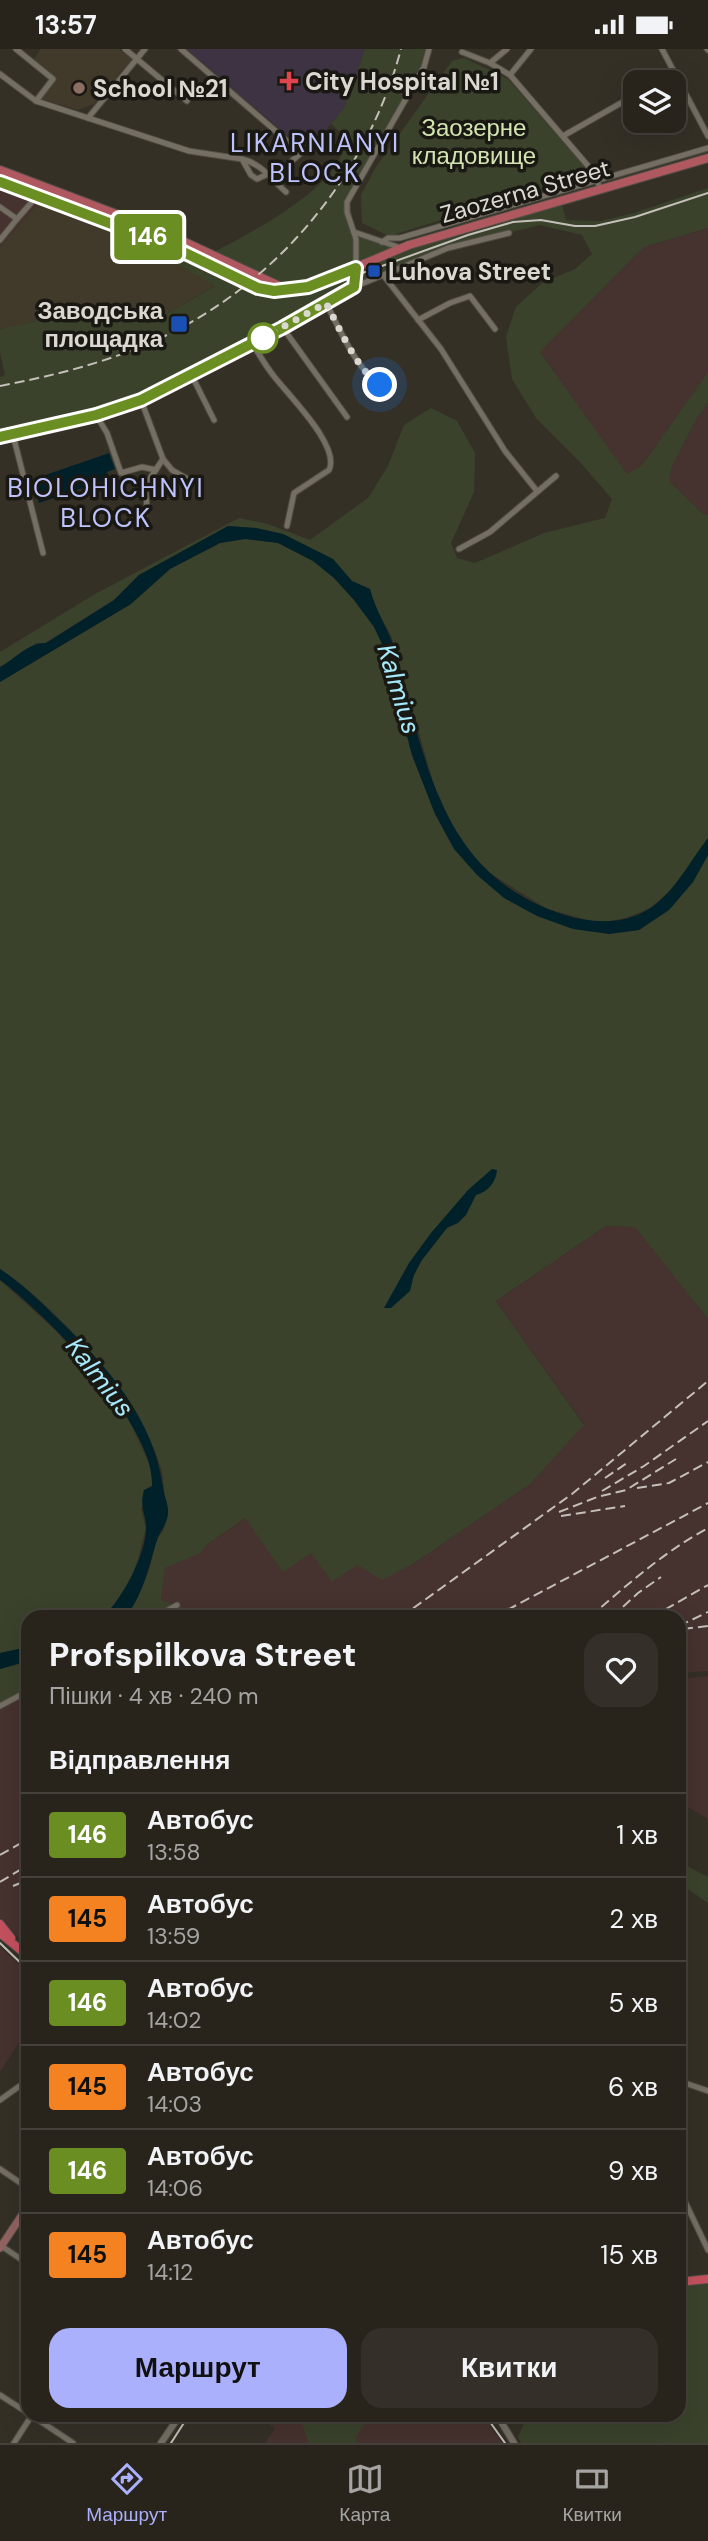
<!DOCTYPE html>
<html lang="uk">
<meta charset="utf-8">
<style>
:root{--surface:#28241c;--page:#343029;--text:#f1f3f6;--muted:#a5a4a3;--line:#44413b;--accent:#aab0fb}
body{margin:0;font-family:"DM Sans",sans-serif;background:var(--page);color:var(--text);height:100vh;display:flex;flex-direction:column;font-size:26px;white-space:nowrap}
*{box-sizing:border-box;margin:0}
p{font-size:23px;color:var(--muted)}
.icon{flex:none;width:38px;height:38px;fill:none;stroke:currentColor;stroke-width:2;stroke-linecap:round;stroke-linejoin:round}
.map{position:relative;flex:1;overflow:hidden}
.sheet{position:absolute;left:21px;top:1561px;width:665px;height:812px;display:flex;flex-direction:column;background:var(--surface);border-radius:21px;box-shadow:0 7px 28px #0002,0 0 0 2px var(--line)}
.sheet>*{flex:none}
.badge{padding:0 14px;border-radius:5px;font-size:24px;line-height:46px}
.controls{position:absolute;left:623px;top:21px;display:grid;gap:14px}
.controls a{display:grid;place-items:center;width:63px;height:63px;border-radius:14px;background:var(--surface);box-shadow:0 7px 28px #0002,0 0 0 2px var(--line);font-size:35px}
.you{position:absolute;width:35px;height:35px;margin:-18px;border:5px solid #fff;border-radius:50%;background:#1a73e8;box-shadow:0 0 0 10px #1a73e833}
.map>.badge{position:absolute;translate:-50% -50%;box-shadow:0 0 0 4px #fff}
h2{padding:0 28px;font-size:26px;line-height:63px}
.round{display:grid;place-items:center;flex:none;width:74px;height:74px;border-radius:21px;background:var(--page)}
.head{display:flex;align-items:center;justify-content:space-between;height:119px;padding:0 28px}
h1{font-size:33px;font-weight:800;line-height:52px}
.action{display:flex;gap:14px;margin-top:auto;padding:14px 28px}
.action a{flex:1;height:80px;border-radius:21px;background:var(--accent);color:#111;font-size:28px;font-weight:800;line-height:80px;text-align:center}
.action a+a{background:var(--page);color:var(--text)}
ul{padding:0;list-style:none}
li{display:flex;align-items:center;gap:21px;height:84px;padding:0 28px;border-top:2px solid var(--line)}
li div{flex:1}
li b{display:block;font-size:26px}
li em{font-style:normal}
li .badge{min-width:77px;font-weight:700;text-align:center}
.status{display:flex;justify-content:space-between;align-items:center;height:49px;padding:0 35px;background:var(--surface);direction:ltr}
.status svg{height:19px;fill:currentColor}
.dock{display:flex;justify-content:space-around;align-items:center;height:98px;border-top:2px solid var(--line);background:var(--surface);font-size:19px;color:var(--muted)}
.dock a{display:grid;justify-items:center;gap:4px}
.dock .on{color:var(--accent)}
.map>svg:first-child{display:block}
</style>
<div class="status"><b>13:57</b><svg viewBox="0 0 49 12"><path d="M0 12V9h3v3zM5 12V6h3v6zM10 12V3h3v9zM15 12V0h3v12zM26 1h20v11H26zM47 4h2v5h-2z"/></svg></div>
<div class="map">
<svg width="708" height="2394" viewBox="0 0 708 2394">
<rect width="100%" height="100%" fill="#353026"/>
<g fill="#413929">
<polygon points="41,0 119,0 132,10 94,55 78,61 42,50 57,29 34,10"/>
<polygon points="41,151 112,177 216,236 149,275 93,260 0,280 0,198"/>
</g>
<g fill="#46322e">
<polygon points="0,136 41,151 0,198"/>
<polygon points="708,179 708,323 642,416 627,426 540,303 644,198"/>
<polygon points="708,354 708,466 703,465 669,432 672,417 697,369"/>
<polygon points="606,1177 636,1178 708,1270 708,1622 679,1624 679,1568 166,1568 182,1559 161,1551 164,1519 201,1504 208,1495 245,1469 311,1504 357,1516 382,1530 413,1515 530,1435 584,1375 496,1252"/>
<polygon points="708,1627 708,1770 688,1758 679,1732 679,1630"/>
<polygon points="28,1644 28,1898 0,1869 0,1659"/>
<polygon points="0,1898 28,1924 28,1979 0,2023"/>
<polygon points="255,2366 482,2366 502,2394 265,2394 275,2379"/>
</g>
<polygon fill="#3d3343" points="187,0 365,0 344,59 307,104"/>
<g fill="#3a422c">
<path d="M365,0H431L350,153L354,180V217L316,232L287,238L212,204C248,186 318,148 338,113C342,106 342,94 344,86L331,75L344,59Z"/>
<polygon points="464,9 508,30 589,123 588,126 389,187 362,174 361,146 376,118 452,12"/>
<polygon points="708,139 708,179 644,198 540,303 627,425 642,416 708,323 708,354 697,369 672,417 669,432 703,465 708,466 708,789 672,840 650,859 626,869 599,874 547,860 490,824 470,805 453,777 434,736 391,586 375,558 370,540 352,532 333,510 283,485 256,479 228,477 139,526 114,551 45,594 36,594 18,609 0,618 0,603 95,545 239,469 268,475 310,491 368,449 388,417 404,376 431,359 457,372 475,404 474,443 451,494 457,509 475,514 544,484 605,469 612,450 580,413 536,369 512,330 506,288 516,258 542,234 575,220 592,205 582,186 540,176 448,199 360,237 141,351 96,366 0,388 0,328 5,326 0,303 0,280 93,260 149,275 215,237 112,177 173,200 257,240 301,240 391,205 561,152 566,171 601,172 634,164"/>
<polygon points="358,183 402,197 358,214"/>
<path d="M245,490L278,494L313,512L334,529L354,551L374,578L383,597L412,706L435,765L504,849L609,885L639,881L669,861L693,833L708,806V1270L635,1178L606,1177L496,1252L584,1376L530,1435L413,1515L382,1531L357,1516L332,1533L311,1504L283,1523L245,1469L208,1495L201,1504L165,1519L161,1551L183,1558L166,1568H126C137,1552 145,1533 151,1515C153,1506 154,1497 158,1489C159,1486 163,1483 164,1480C167,1472 164,1431 162,1422C143,1353 59,1259 0,1220V633L131,555L170,520L220,494Z"/>
<polygon points="0,1231 55,1281 104,1335 127,1367 150,1416 153,1429 152,1437 141,1460 146,1479 138,1510 129,1534 116,1557 103,1568 28,1568 28,1598 0,1604"/>
<polygon points="28,1612 28,1644 0,1659 0,1620"/>
<polygon points="679,1813 708,1828 708,1854 679,1834"/>
<polygon points="708,2234 708,2394 521,2394 518,2388 528,2366 679,2366 679,2237"/>
<polygon points="292,2366 362,2366 364,2375 356,2388 357,2394 308,2394 303,2376"/>
</g>
<g fill="#002129">
<polygon points="109,404 115,420 107,423 109,430 39,454 31,431"/>
<path d="M228,477L256,479L283,485L333,510L352,532L370,540C376,563 389,581 396,604C426,712 440,827 565,866C593,875 626,876 652,858C676,841 690,812 708,789V806L693,833L669,861L639,881L609,885L573,880L537,867L504,849L477,826L454,800L435,765L412,706L383,597L374,578L354,551L334,529L313,512L278,494L245,490L220,494L170,520L131,555L0,633V618C15,610 29,593 46,594L114,551L139,526Z"/>
<path d="M492,1120L497,1121C496,1133 488,1143 476,1146L466,1166L458,1174L447,1179L422,1211L414,1226L410,1242L391,1259H384L409,1214L431,1184L468,1141Z"/>
<path d="M0,1220C21,1234 39,1251 57,1269C106,1315 154,1370 163,1438C164,1447 169,1456 168,1465C167,1476 159,1483 156,1494C148,1521 143,1545 126,1568H103C122,1550 146,1506 146,1479C146,1463 139,1460 144,1441L152,1437C156,1377 46,1265 0,1231Z"/>
<polygon points="28,1598 28,1612 0,1620 0,1604"/>
</g>
<g fill="none" stroke-linecap="round" stroke-linejoin="round">
<g stroke="#514d45" stroke-width="7">
<g id="minor">
<polyline points="16,0 53,30 36,52"/>
<polyline points="125,0 187,52"/>
<polyline points="662,0 708,87"/>
<polyline points="707,0 708,1"/>
<polyline points="462,3 490,14 510,26 595,125 600,140"/>
<polyline points="490,14 507,0"/>
<polyline points="0,25 36,52 189,102 242,110 251,126 257,130 287,116 301,104 181,0"/>
<polyline points="510,26 531,0"/>
<polyline points="658,33 675,24"/>
<polyline points="88,69 145,0"/>
<polyline points="563,87 635,46"/>
<path d="M242,110C262,115 271,130 286,143"/>
<polyline points="0,158 17,170 31,154 38,135"/>
<polyline points="354,183 401,199"/>
<polyline points="0,191 17,170"/>
<polyline points="382,193 388,189 400,189 708,99"/>
<polyline points="356,219 356,190 347,163 347,153 424,18 429,0"/>
<polyline points="384,227 441,300 505,402 537,442"/>
<polyline points="354,238 448,199 509,184"/>
<path d="M326,254C339,279 357,321 380,336"/>
<polyline points="418,271 450,254 470,247 495,280"/>
<polyline points="283,279 347,368"/>
<path d="M252,294C259,305 265,316 273,326C288,346 341,397 329,421L294,444L287,477"/>
<polyline points="191,325 214,371"/>
<polyline points="141,351 163,410 172,421 191,432"/>
<polyline points="96,366 107,384 121,424 142,418 156,421"/>
<polyline points="13,386 43,504"/>
<polyline points="142,475 147,458 145,437 163,410"/>
<polyline points="459,500 490,483 556,427"/>
<polyline points="156,1568 177,1556"/>
<polyline points="0,1657 28,1642"/>
<polyline points="679,2032 708,2042"/>
<polyline points="0,2051 28,2031"/>
<polyline points="0,2120 28,2139"/>
<polyline points="679,2140 708,2201"/>
<polyline points="0,2196 28,2215"/>
<polyline points="0,2346 28,2364"/>
<polyline points="31,2366 73,2394"/>
<polyline points="14,2394 32,2366"/>
</g>
</g>
<g stroke="#514d45" stroke-width="8">
<g id="tertiary">
<polyline points="0,388 96,366 141,351 283,279 354,238 356,219"/>
<polyline points="497,2366 514,2394"/>
<polyline points="161,2394 180,2366"/>
</g>
</g>
<g stroke="#514d45" stroke-width="9">
<polyline id="secondary" points="0,2199 28,2157"/>
</g>
<g stroke="#514d45" stroke-width="10">
<g id="primary">
<polyline points="0,121 161,182 286,240"/>
<polyline points="0,134 173,198 258,239 274,242 316,235 409,196 708,109"/>
</g>
</g>
<g stroke="#514d45" stroke-width="10">
<g id="trunk">
<polyline points="0,1875 11,1889"/>
<polyline points="0,1884 28,1907"/>
<polyline points="679,2233 708,2230"/>
</g>
</g>
<use href="#minor" stroke="#746e63" stroke-width="5"/>
<use href="#tertiary" stroke="#746e63" stroke-width="6"/>
<use href="#secondary" stroke="#926361" stroke-width="7"/>
<use href="#primary" stroke="#b0585f" stroke-width="8"/>
<use href="#trunk" stroke="#c4515e" stroke-width="8"/>
<g stroke="#c4c0b9" stroke-width="2">
<polyline points="0,126 160,186 280,242 300,244 318,240 468,186 513,173 541,171 575,177 595,177 635,168 708,144"/>
<polyline points="0,1894 28,1921"/>
<polyline points="485,2366 505,2394"/>
<polyline points="171,2394 189,2366"/>
</g>
<g stroke="#c4c0b9" stroke-width="2" stroke-dasharray="10 5" stroke-linecap="butt">
<path d="M0,337C52,327 105,314 154,292C275,238 367,127 401,0"/>
<polyline points="605,1429 627,1414"/>
<polyline points="637,1439 669,1434 708,1413"/>
<polyline points="602,1442 644,1417 708,1372"/>
<polyline points="559,1463 597,1448 626,1441 676,1410"/>
<polyline points="561,1467 625,1457"/>
<polyline points="401,1568 572,1445 708,1332"/>
<polyline points="494,1568 708,1454"/>
<path d="M590,1568C628,1535 664,1503 708,1479"/>
<polyline points="612,1568 638,1544 661,1528"/>
<polyline points="652,1568 708,1536"/>
<polyline points="679,1577 708,1563"/>
<polyline points="683,1580 708,1577"/>
<polyline points="0,1806 28,1790"/>
<polyline points="0,1833 28,1816"/>
<polyline points="13,1837 28,1831"/>
</g>
</g>
<g fill="none" stroke-linecap="round" stroke-linejoin="round">
<g stroke="#fff" stroke-width="16">
<polyline id="line" points="0,133 173,198 258,239 274,242 308,238 356,219 354,238 282,279 141,351 96,366 0,388"/>
</g>
<use href="#line" stroke="#6b8e23" stroke-width="10"/>
<path stroke="#dbd7d1" stroke-width="7" stroke-dasharray="0 12.6" d="M263,289L326,254C339,278 357,321 380,336"/>
</g>
<path fill="#e0444e" stroke="#1a1813" stroke-width="2.5" d="M285.5 21.5h7v7h7v7h-7v7h-7v-7h-7v-7h7z"/>
<circle fill="#8d6e63" stroke="#1a1813" stroke-width="2.5" cx="79" cy="39" r="7"/>
<g fill="#1a4fb4" stroke="#1a1813" stroke-width="2.5">
<rect x="367" y="215" width="14" height="14" rx="3.5"/>
<rect x="170" y="266" width="18" height="18" rx="3.5"/>
</g>
<circle fill="#fff" stroke="#6b8e23" stroke-width="3.5" cx="263" cy="289" r="14"/>
<g text-anchor="middle" dominant-baseline="central" stroke-width="7" stroke-linejoin="round" paint-order="stroke">
<g font-size="24" font-weight="bold" fill="#dbd7d1" stroke="#1a1813" text-anchor="start">
<text x="305" y="32">City Hospital №1</text>
<text x="93" y="39">School №21</text>
<text x="388" y="222">Luhova Street</text>
<text x="163" y="261" text-anchor="end">Заводська<tspan x="163" dy="28">площадка</tspan></text>
</g>
<g font-size="24" fill="#d2e5b0" stroke="#1a1813">
<text x="474" y="78">Заозерне<tspan x="474" dy="28">кладовище</tspan></text>
</g>
<g font-size="24" fill="#dbd7d1" stroke="#1a1813">
<text transform="translate(525 142) rotate(-16)">Zaozerna Street</text>
</g>
<g font-size="26" letter-spacing="2" fill="#bec3fc" stroke="#1a1813">
<text x="315" y="94">LIKARNIANYI<tspan x="315" dy="30">BLOCK</tspan></text>
<text x="106" y="439">BIOLOHICHNYI<tspan x="106" dy="30">BLOCK</tspan></text>
</g>
<g font-size="26" font-style="italic" fill="#a4e8f9" stroke="#1a1813">
<text transform="translate(399 640) rotate(73)">Kalmius</text>
<text transform="translate(100 1328) rotate(52)">Kalmius</text>
</g>
</g>
</svg>
<div class="controls">
<a><svg class="icon" aria-label="layers" viewBox="0 0 24 24"><path d="M12 4l9 5-9 5-9-5zM3 14l9 5 9-5"/></svg></a>
</div>
<div class="you" style="left:380px;top:336px"></div>
<b class="badge" style="left:148px;top:188px;background:#6b8e23;color:#fff">146</b>
<section class="sheet">
<div class="head"><div><h1>Profspilkova Street</h1><p>Пішки · 4 хв · 240 m</p></div><a class="round"><svg class="icon" aria-label="heart" viewBox="0 0 24 24"><path d="M12 20l-8-8c-3-5 5-10 8-4 3-6 11-1 8 4z"/></svg></a></div>
<h2>Відправлення</h2>
<ul>
<li><span class="badge" style="background:#6b8e23;color:#fff">146</span><div><b>Автобус</b><p>13:58</p></div><em>1 хв</em></li>
<li><span class="badge" style="background:#f58220;color:#111">145</span><div><b>Автобус</b><p>13:59</p></div><em>2 хв</em></li>
<li><span class="badge" style="background:#6b8e23;color:#fff">146</span><div><b>Автобус</b><p>14:02</p></div><em>5 хв</em></li>
<li><span class="badge" style="background:#f58220;color:#111">145</span><div><b>Автобус</b><p>14:03</p></div><em>6 хв</em></li>
<li><span class="badge" style="background:#6b8e23;color:#fff">146</span><div><b>Автобус</b><p>14:06</p></div><em>9 хв</em></li>
<li><span class="badge" style="background:#f58220;color:#111">145</span><div><b>Автобус</b><p>14:12</p></div><em>15 хв</em></li>
</ul>
<div class="action"><a>Маршрут</a><a>Квитки</a></div>
</section>
</div>
<nav class="dock">
<a class="on"><svg class="icon" aria-label="directions" viewBox="0 0 24 24"><path d="M12 3l9 9-9 9-9-9zM9 14v-3h6M13 9l2 2-2 2"/></svg>Маршрут</a>
<a><svg class="icon" aria-label="map" viewBox="0 0 24 24"><path d="M3 6l6-2 6 2 6-2v14l-6 2-6-2-6 2zM9 4v14M15 6v14"/></svg>Карта</a>
<a><svg class="icon" aria-label="tickets" viewBox="0 0 24 24"><path d="M3 7h18v10H3zM15 7v10"/></svg>Квитки</a>
</nav>
